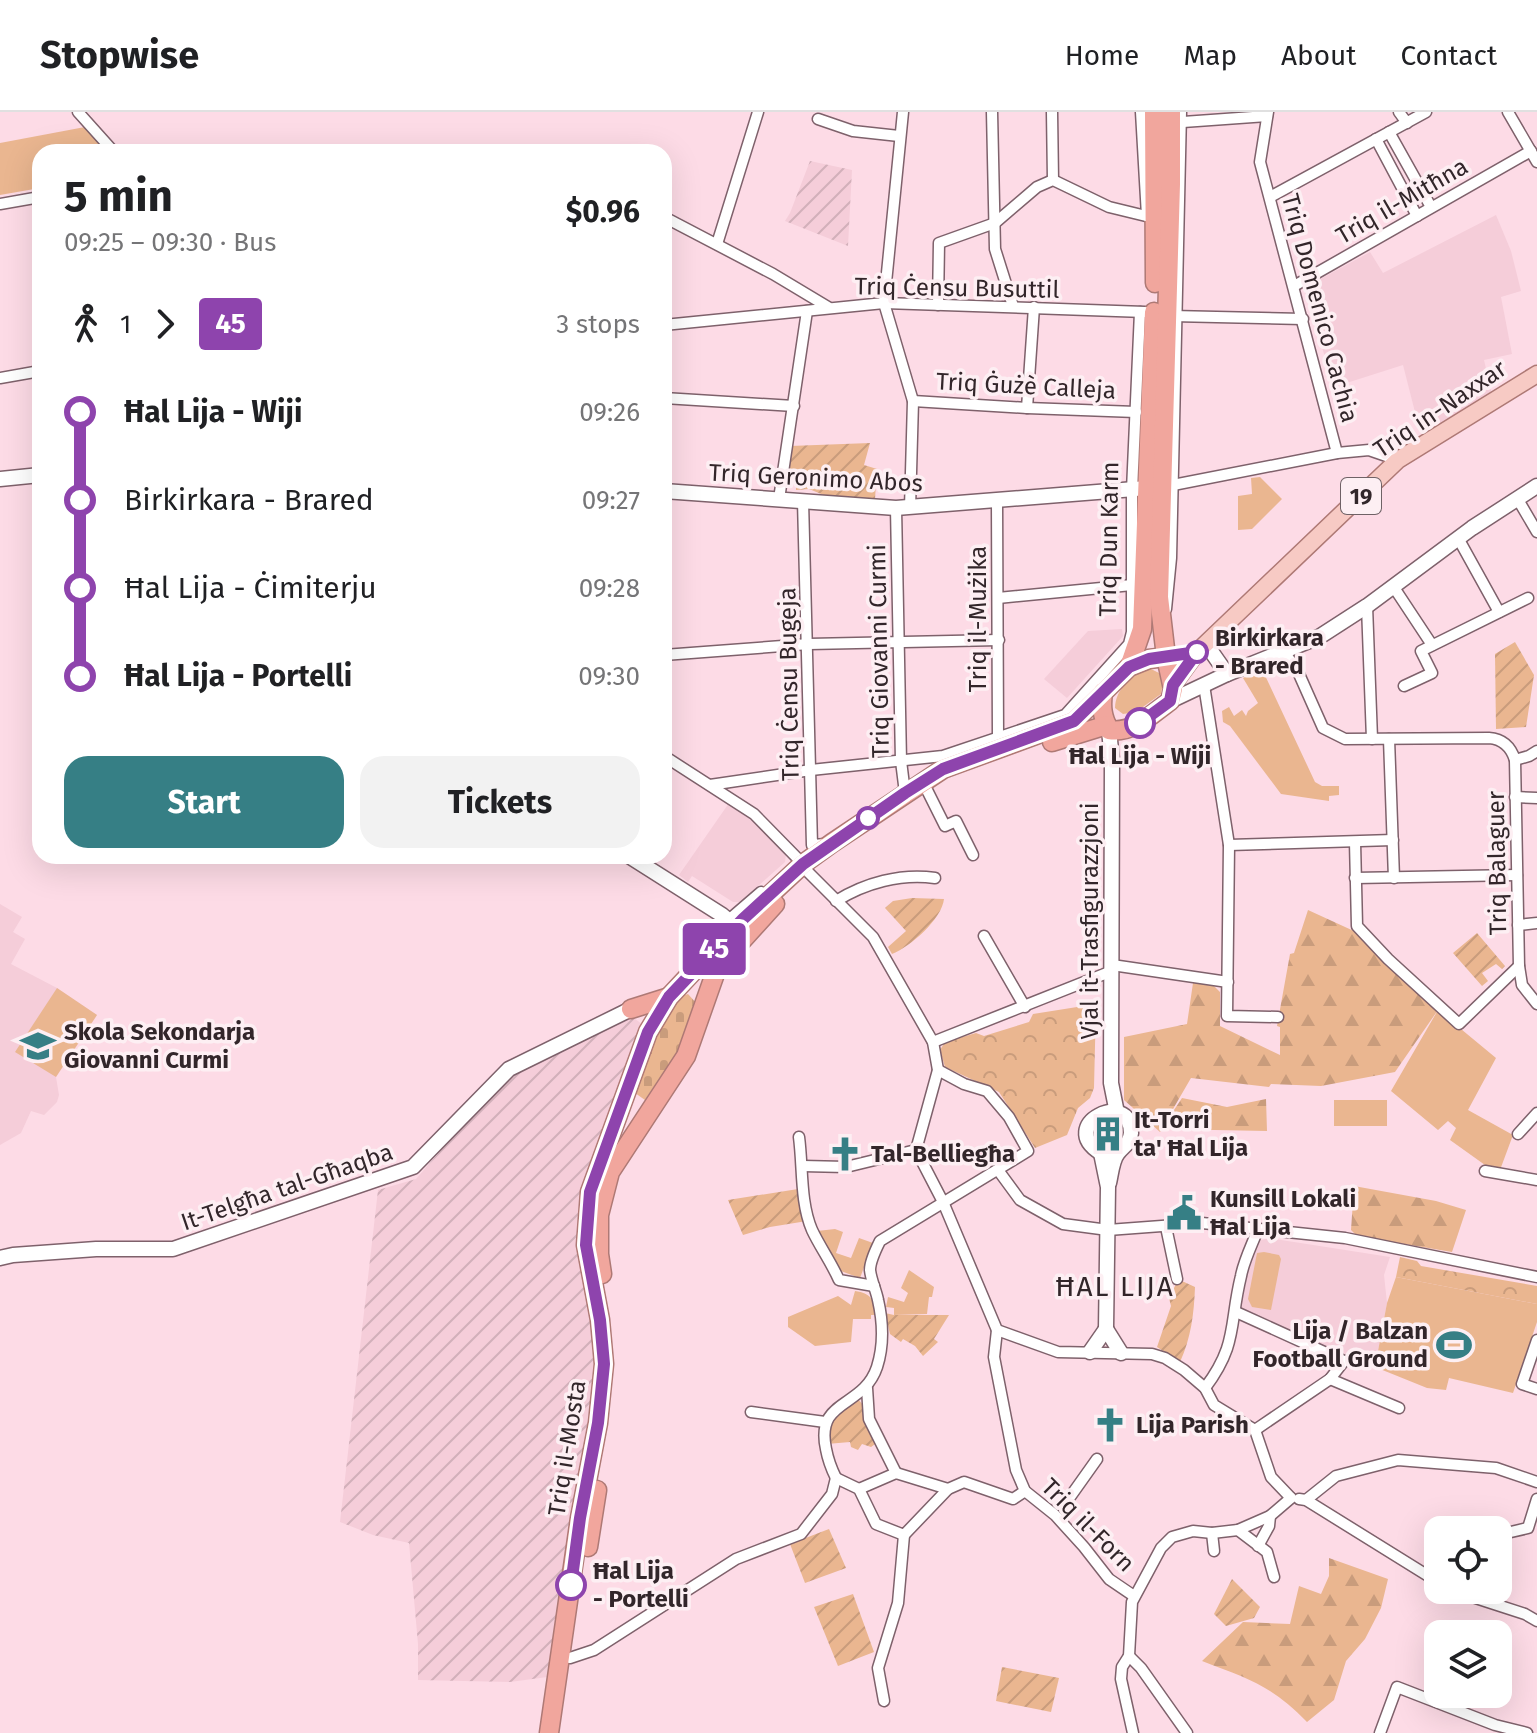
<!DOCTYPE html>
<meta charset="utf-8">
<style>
:root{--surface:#fff;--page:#f2f2f2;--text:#202124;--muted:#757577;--line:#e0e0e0;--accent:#367f85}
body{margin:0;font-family:"Fira Sans",sans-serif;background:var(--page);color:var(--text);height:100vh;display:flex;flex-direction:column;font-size:30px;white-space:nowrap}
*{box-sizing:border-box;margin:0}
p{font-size:26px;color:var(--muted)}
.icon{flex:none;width:44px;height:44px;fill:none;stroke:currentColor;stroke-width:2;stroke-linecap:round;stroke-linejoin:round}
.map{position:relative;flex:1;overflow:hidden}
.side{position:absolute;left:32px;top:32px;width:640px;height:720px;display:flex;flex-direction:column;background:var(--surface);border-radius:24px;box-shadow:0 8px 32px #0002}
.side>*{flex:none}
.badge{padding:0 16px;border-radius:6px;font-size:28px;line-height:52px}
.buttons{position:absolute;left:1424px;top:1404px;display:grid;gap:16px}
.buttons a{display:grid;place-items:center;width:88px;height:88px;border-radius:16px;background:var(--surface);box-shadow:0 8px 32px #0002;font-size:40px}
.map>.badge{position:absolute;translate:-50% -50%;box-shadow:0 0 0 4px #fff}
.legs{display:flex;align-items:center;gap:12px;height:88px;padding:0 32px;font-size:26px}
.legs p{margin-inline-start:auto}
.headline{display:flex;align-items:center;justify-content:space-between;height:136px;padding:0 32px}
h1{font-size:44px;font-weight:700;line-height:60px}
.primary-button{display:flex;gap:16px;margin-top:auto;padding:16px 32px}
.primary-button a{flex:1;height:92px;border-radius:24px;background:var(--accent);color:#fff;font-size:32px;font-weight:700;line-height:92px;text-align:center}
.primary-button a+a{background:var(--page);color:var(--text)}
ul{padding:0 32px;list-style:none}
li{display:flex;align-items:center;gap:28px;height:88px;font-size:30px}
li i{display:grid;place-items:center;width:12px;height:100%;margin:0 10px;background:currentColor}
li i::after{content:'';width:20px;height:20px;margin:-10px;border:6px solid;border-radius:50%;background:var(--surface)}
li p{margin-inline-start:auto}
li:first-child i{background:linear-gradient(#0000 50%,currentColor 0)}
li:last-child i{background:linear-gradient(currentColor 50%,#0000 0)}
header{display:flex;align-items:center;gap:48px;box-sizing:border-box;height:112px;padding:0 40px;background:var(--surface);border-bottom:2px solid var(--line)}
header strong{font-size:38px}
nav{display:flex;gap:44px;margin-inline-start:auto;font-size:28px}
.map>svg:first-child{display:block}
</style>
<header>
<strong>Stopwise</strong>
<nav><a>Home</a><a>Map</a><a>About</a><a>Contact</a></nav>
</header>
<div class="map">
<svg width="1537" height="1621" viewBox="0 0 1537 1621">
<defs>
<pattern id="industrial-furrows" width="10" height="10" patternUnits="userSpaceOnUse" patternTransform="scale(2)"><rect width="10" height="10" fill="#f5cdd9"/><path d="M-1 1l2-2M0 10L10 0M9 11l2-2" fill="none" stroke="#d2b0ba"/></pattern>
<pattern id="forest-firs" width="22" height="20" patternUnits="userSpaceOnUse" patternTransform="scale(2)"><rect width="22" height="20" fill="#eab690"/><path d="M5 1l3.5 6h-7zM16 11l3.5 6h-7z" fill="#c99c7c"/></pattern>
<pattern id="cemetery-stones" width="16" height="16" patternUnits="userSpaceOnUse" patternTransform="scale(2)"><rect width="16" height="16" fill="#eab690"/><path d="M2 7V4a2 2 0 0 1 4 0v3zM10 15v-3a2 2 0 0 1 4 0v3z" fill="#c99c7c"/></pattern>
<pattern id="park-crowns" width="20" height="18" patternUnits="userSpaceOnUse" patternTransform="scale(2)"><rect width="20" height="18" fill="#eab690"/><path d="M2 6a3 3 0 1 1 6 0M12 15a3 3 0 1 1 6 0" fill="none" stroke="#c99c7c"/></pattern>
<pattern id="garden-furrows" width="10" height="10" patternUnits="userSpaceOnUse" patternTransform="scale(2)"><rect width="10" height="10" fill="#eab690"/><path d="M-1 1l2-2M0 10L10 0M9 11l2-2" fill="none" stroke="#c99c7c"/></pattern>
</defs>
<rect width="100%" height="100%" fill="#fddbe6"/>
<g fill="#f5cdd9">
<polygon points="1496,103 1511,139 1521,179 1501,185 1512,242 1484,248 1492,283 1428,320 1416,304 1403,253 1334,275 1304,176 1370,140 1383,161"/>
<polygon points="1122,517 1123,524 1067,586 1044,567 1088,519"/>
<polygon points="729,691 751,708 786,742 785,750 740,790 733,790 692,764 688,770 679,763"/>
<polygon points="0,792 22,805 13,820 25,827 11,852 57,876 97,903 56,965 59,983 57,990 44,1003 31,999 21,1021 0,1033"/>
<polygon points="1268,1126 1390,1145 1384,1163 1387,1191 1375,1255 1241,1196 1249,1153 1259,1129"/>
</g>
<g fill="url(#industrial-furrows)">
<polygon points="810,49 852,58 848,134 785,109 790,101"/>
<polygon points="631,904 642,912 585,1103 601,1227 555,1564 510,1570 418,1568 418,1532 409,1431 373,1423 340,1410 378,1078 416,1067 508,962"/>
</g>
<g fill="#eab690">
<polygon points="85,15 108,40 40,40 40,76 0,83 0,31"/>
<polygon points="1260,365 1282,387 1252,417 1238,418 1238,384 1252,382 1251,366"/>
<path d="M1149,556L1161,562L1163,571L1161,582L1136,600L1123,602L1115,596C1115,577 1133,562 1149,556Z"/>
<polygon points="1262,557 1315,670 1322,674 1339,674 1339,683 1329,684 1329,689 1281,682 1230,614 1223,610 1222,599 1229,595 1234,604 1242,598 1246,604 1248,599 1258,591 1243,566"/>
<polygon points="57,876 97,903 56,965 15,940"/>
<polygon points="1438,898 1496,946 1468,998 1513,1023 1500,1058 1485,1053 1450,1028 1456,1016 1448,1009 1438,1018 1391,979"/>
<rect x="1334" y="988" width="53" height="26"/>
<polygon points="835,1117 843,1120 836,1141 851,1146 859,1126 873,1131 860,1166 827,1154 817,1119"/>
<polygon points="1264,1140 1279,1143 1281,1147 1271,1198 1252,1195 1248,1187 1257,1141"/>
<polygon points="909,1158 934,1175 932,1185 929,1185 927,1202 894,1203 894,1196 886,1195 888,1185 904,1190 908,1181 901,1176"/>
<polygon points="1396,1165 1537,1192 1537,1210 1513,1281 1449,1266 1446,1278 1427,1276 1375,1255 1387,1191"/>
<path d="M855,1179C871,1181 874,1188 877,1203H871V1207H853L851,1230L815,1234L788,1215V1205L838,1184L851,1193Z"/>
</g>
<g fill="url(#forest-firs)">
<polygon points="1308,798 1356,820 1438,898 1395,960 1321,974 1271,972 1269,975 1191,966 1162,1016 1182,986 1227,995 1266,987 1267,1019 1162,1017 1160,1020 1124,988 1124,925 1187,912 1193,871 1213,873 1220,880 1220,914 1280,943 1280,915 1277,914 1290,842 1294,841"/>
<polygon points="1354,1074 1436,1089 1466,1098 1452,1140 1357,1124 1351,1118"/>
<path d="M1329,1446L1388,1467L1381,1496L1365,1527L1346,1549L1334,1588L1307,1610C1271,1573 1249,1567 1202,1549L1243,1510L1290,1512L1299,1474L1321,1482L1329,1464Z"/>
</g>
<polygon fill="url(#cemetery-stones)" points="688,882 697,892 682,933 645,988 635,981 649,936 676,886"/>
<g fill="url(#park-crowns)">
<polygon points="1096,892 1094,976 1090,986 1078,996 1067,1023 1035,1036 999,980 945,955 940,938 945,930 976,921 984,924 1029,910 1033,902"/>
<polygon points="1400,1145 1417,1149 1421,1154 1537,1174 1537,1192 1396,1165"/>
</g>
<g fill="url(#garden-furrows)">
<polygon points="870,331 864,353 877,357 875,387 826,384 809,377 796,378 796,358 787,358 790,334"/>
<polygon points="1515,530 1534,563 1526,615 1496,617 1495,542"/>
<path d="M912,786L944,787C942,807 910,835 892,842L888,835L906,819L885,796L893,789Z"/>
<polygon points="1477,821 1505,854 1502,857 1496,852 1482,861 1488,869 1482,874 1453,841"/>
<polygon points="798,1077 807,1109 770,1115 743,1123 728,1088"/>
<path d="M1182,1169L1195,1175C1194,1202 1191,1226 1180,1250L1157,1235L1171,1194L1169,1186L1177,1170Z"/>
<polygon points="885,1201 894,1203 949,1203 934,1227 938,1230 923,1244 915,1234 903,1227 901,1230 890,1222"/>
<path d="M857,1286L864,1294L878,1330L871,1335L862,1332L858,1338L851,1335L850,1330L827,1332C829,1310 839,1299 857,1286Z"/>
<polygon points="829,1417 846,1456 805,1471 790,1432"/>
<polygon points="1232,1467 1260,1495 1254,1506 1226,1514 1214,1502"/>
<polygon points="853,1482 874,1540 838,1554 814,1495"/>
<polygon points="1002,1555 1059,1566 1051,1600 996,1589"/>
</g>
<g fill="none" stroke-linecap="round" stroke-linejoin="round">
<g stroke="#7e616b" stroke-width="13">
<g id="street">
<polyline points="78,0 114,40"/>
<polyline points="903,0 884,191 913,289 910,396"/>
<polyline points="992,0 995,137 1013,194"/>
<polyline points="1052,0 1053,68"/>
<polyline points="1141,0 1147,104"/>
<polyline points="1268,0 1260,50 1337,341"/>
<polyline points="1399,0 1407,11"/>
<polyline points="1508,0 1537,50"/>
<polyline points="818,7 853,19 899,24"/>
<polyline points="1183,10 1267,4"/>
<polyline points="1389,20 1431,95"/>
<polyline points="1376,27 1417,104"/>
<polyline points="1270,85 1426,0"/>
<polyline points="0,92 40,85"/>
<polyline points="664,105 773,162 828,195"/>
<polyline points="717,132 758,0"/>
<polyline points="1294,174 1531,39"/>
<polyline points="938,193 939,131 995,111 1037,75 1053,68 1109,95 1146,104"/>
<polyline points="1172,204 1303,207"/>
<polyline points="664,213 884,191 1145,200"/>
<polyline points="0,266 40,259"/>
<polyline points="664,286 794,294"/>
<polyline points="913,289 1027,296 1136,300"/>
<polyline points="1027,296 1034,195"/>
<polyline points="1173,373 1337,341 1369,338 1398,348"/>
<polyline points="1517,386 1537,420"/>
<polyline points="779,387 807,199"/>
<polyline points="803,389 812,733 826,732"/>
<polyline points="997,390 998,624"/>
<polyline points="896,396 901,649 905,681"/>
<polyline points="1458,426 1499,500"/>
<polyline points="1393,474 1432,533"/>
<polyline points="998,486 1132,473"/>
<polyline points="1367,494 1372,627"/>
<polyline points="1166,497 1171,446 1181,0"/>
<path d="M1284,539L1299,562L1323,616L1345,627L1489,626C1503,627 1511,635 1515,648L1519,854L1522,873L1537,892"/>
<polyline points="664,543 809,532 999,528"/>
<polyline points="1204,573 1229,733 1227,904 1278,905"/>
<polyline points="1404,574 1432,561 1421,539 1528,486"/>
<polyline points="1389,627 1394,766"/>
<polyline points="664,644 754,702 803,752"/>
<polyline points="1515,648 1529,644 1537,639"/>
<polyline points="710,673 811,658 943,644 1065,603 1129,532 1132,520 1132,378 1140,200"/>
<polyline points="926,676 945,714 956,709 973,743"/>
<polyline points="1515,685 1537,686"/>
<polyline points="1355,730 1357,814 1388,847 1459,912 1519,854"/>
<polyline points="1229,733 1393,728"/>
<polyline points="808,760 873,825 933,930 938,958 916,1038 943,1090 997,1218 1058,1240 1152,1242 1165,1246 1184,1258 1205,1276 1214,1293 1255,1318 1271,1365 1291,1386"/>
<polyline points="1355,766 1517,763"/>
<path d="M836,789C865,771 901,761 935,766"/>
<polyline points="732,805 761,780"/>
<polyline points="1518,813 1537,811"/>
<polyline points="984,824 1025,895"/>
<polyline points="1112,853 1228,870"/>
<polyline points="933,930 1112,859"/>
<polyline points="1518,1022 1537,1001"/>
<path d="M799,1025C803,1055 800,1090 812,1118C820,1135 831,1150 839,1168L874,1174"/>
<polyline points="803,1054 846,1055 916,1038"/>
<polyline points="998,1058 1020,1088 1063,1112 1108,1118 1202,1111 1345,1126 1537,1165"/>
<polyline points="1485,1059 1537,1068"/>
<polyline points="1166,1115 1177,1167"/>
<polyline points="1236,1200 1344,1249 1330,1267 1255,1318"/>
<polyline points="997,1218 994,1245 1016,1358 1025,1379 1055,1403 1084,1435 1109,1467 1134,1484"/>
<polyline points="1537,1228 1522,1272 1537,1277"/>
<polyline points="1330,1267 1399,1296"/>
<polyline points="867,1276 869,1307 896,1361"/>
<path d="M1205,1276C1238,1232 1229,1213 1241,1164C1244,1148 1252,1133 1258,1117"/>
<polyline points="751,1300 825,1310"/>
<path d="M836,1366C831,1356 828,1348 826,1337C815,1286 863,1297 877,1255C884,1233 883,1210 878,1188C876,1178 871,1168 870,1158C870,1149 876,1137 880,1129L1028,1039L1009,1005L987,979L964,972L938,958"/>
<polyline points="836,1366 859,1377 876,1412 904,1423 948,1377 964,1370 1013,1387 1025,1379"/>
<polyline points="859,1377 896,1361 948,1377"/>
<polyline points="1070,1385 1097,1347"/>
<polyline points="1299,1387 1306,1388 1438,1470"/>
<polyline points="1306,1388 1336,1364 1398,1348 1496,1356 1537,1370"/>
<polyline points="1238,1418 1267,1440 1274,1465"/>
<polyline points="1212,1421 1214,1439"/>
<polyline points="1498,1423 1528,1416 1537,1387"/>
<polyline points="1258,1434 1269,1414 1270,1404"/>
<polyline points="1451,1478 1525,1502 1537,1509"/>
<polyline points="1129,1544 1141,1556 1187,1621"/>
<polyline points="570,1546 594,1538 736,1447 801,1422 832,1382 836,1366"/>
<polyline points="884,1589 878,1556 898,1491 904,1423"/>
<polyline points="1133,1621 1121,1567 1122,1555 1129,1544 1132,1490 1161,1436 1172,1425 1193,1419 1212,1421 1238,1418 1270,1404 1291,1386"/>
<polyline points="1380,1621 1397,1575 1495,1613 1527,1621"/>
</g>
</g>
<g stroke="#7e616b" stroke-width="17">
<g id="secondary">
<polyline points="0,367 40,363"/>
<polyline points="664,379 896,396 1147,376"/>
<polyline points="1206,532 1227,562"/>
<polyline points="1170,589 1227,562 1319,525 1367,494 1472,416 1537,374"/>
<polyline points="1109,618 1112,648 1111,971 1117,1001"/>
<polyline points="629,744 722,803 728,808 729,821"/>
<polyline points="1101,1041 1108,1075 1106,1217"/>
<path d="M1109,1071C1111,1063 1112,1048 1118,1041C1123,1034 1130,1032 1131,1021C1131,976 1055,1013 1101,1041H1117"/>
<polyline points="0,1146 13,1143 96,1137 173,1137 413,1055 509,957 631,897"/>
<polyline points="1106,1217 1121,1241"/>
<polyline points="1090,1240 1106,1217"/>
</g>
</g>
<g stroke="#ae7975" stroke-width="19">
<polyline id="primary" points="1173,573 1197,540 1398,348 1537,262"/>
</g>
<g stroke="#ae7975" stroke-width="21">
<g id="highway">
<polyline points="1154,0 1155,171"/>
<polyline points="1129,555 1142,517 1154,200"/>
<path d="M1103,580C1101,595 1102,604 1109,618C1133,622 1152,602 1170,589L1173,577L1166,545L1159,485L1171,72V0"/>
<polyline points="1052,630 1107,613"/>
<polyline points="631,897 669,885"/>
<polyline points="602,1162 599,1142 599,1103 610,1060 686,944 717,856 775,792"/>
<polyline points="588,1435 597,1378"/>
<polyline points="549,1621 580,1406 598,1311 604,1252 600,1208 586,1133 590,1080 648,920 669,885 729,821 803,752 832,731 943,657 1074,609 1129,555 1149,547 1166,545"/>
</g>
</g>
<use href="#street" stroke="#fff" stroke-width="10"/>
<use href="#secondary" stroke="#fff" stroke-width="14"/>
<use href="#primary" stroke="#f7cac4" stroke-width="16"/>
<use href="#highway" stroke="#f1a69d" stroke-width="18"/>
</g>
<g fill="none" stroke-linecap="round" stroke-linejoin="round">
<g stroke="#fff" stroke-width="18">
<polyline id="line-1" points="571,1473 580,1406 598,1311 604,1252 600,1208 586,1133 590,1080 648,920 669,885 743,807 803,752 905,681 943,657 1074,609 1129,555 1149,547 1197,540 1173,573 1170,589 1140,611"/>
</g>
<use href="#line-1" stroke="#8e44ad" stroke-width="12"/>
</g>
<defs>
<g id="school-bare" transform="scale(2.76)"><path d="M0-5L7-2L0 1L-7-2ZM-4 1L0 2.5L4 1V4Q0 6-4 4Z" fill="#367f85" stroke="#fdeff3" stroke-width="2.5" paint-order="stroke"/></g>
<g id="building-bare" transform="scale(2.76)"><path d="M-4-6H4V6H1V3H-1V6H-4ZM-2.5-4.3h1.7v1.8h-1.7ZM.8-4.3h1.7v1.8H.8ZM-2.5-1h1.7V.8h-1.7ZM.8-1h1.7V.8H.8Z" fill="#367f85" stroke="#fdeff3" stroke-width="2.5" paint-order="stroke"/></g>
<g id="church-bare" transform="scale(2.76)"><path d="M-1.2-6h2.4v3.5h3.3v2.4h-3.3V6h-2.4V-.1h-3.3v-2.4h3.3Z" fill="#367f85" stroke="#fdeff3" stroke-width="2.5" paint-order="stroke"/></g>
<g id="civic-bare" transform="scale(2.76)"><path d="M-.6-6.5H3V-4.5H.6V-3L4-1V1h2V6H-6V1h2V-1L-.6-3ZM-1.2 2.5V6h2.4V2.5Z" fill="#367f85" stroke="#fdeff3" stroke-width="2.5" paint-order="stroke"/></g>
<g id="stadium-bare" transform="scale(2.76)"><path d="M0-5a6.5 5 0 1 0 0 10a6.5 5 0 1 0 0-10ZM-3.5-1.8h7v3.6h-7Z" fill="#367f85" stroke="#fdeff3" stroke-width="2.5" paint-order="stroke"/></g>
</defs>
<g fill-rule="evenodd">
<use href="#school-bare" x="38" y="934"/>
<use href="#building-bare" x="1108" y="1022"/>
<use href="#church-bare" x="845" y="1042"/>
<use href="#civic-bare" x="1184" y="1101"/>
<use href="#stadium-bare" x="1454" y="1233"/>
<use href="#church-bare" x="1110" y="1313"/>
</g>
<g fill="#fff" stroke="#8e44ad" stroke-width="4">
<circle cx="1197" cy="540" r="10"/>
<circle cx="1140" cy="611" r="14"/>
<circle cx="868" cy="706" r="10"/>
<circle cx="571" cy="1473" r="14"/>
</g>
<g text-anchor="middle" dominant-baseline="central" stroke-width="7" stroke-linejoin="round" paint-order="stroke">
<rect fill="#fdeff3" stroke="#6f6266" stroke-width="2" x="1341" y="366" width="40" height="36" rx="6"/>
<g font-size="22" font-weight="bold" fill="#32262a">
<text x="1361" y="384">19</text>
</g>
<g font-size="24" fill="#32262a" stroke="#fdeff3">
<text transform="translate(1402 89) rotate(-30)">Triq il-Mitħna</text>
<text transform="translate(957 176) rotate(1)">Triq Ċensu Busuttil</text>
<text transform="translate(1320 196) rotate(75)">Triq Domenico Cachia</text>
<text transform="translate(1026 274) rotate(3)">Triq Ġużè Calleja</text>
<text transform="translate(1440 297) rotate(-34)">Triq in-Naxxar</text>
<text transform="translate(816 366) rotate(3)">Triq Geronimo Abos</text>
<text transform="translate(1109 427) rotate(-89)">Triq Dun Karm</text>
<text transform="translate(978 507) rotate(-90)">Triq il-Mużika</text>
<text transform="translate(879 539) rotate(-91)">Triq Giovanni Curmi</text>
<text transform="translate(789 572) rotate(-91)">Triq Ċensu Bugeja</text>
<text transform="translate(1497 751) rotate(-91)">Triq Balaguer</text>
<text transform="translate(1090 809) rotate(-90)">Vjal it-Trasfigurazzjoni</text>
<text transform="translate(287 1075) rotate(-19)">It-Telgħa tal-Għaqba</text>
<text transform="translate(567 1336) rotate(-81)">Triq il-Mosta</text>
<text transform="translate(1088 1413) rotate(45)">Triq il-Forn</text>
</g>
<g font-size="24" font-weight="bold" fill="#32262a" stroke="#fdeff3" text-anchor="start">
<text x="1215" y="526">Birkirkara<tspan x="1215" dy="28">- Brared</tspan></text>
<text x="1140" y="644" text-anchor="middle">Ħal Lija - Wiji</text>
<text x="593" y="1459">Ħal Lija<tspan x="593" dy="28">- Portelli</tspan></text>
</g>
<g font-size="24" font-weight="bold" fill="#32262a" stroke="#fdeff3" text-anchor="start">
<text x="64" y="920">Skola Sekondarja<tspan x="64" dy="28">Giovanni Curmi</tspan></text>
<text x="1134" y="1008">It-Torri<tspan x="1134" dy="28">ta' Ħal Lija</tspan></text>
<text x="871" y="1042">Tal-Belliegħa</text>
<text x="1210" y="1087">Kunsill Lokali<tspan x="1210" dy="28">Ħal Lija</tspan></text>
<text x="1428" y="1219" text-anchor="end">Lija / Balzan<tspan x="1428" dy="28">Football Ground</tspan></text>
<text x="1136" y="1313">Lija Parish</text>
</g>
<g font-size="28" letter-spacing="2" fill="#32262a" stroke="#fdeff3">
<text x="1115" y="1174">ĦAL LIJA</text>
</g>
</g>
</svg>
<div class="buttons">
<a><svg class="icon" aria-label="locate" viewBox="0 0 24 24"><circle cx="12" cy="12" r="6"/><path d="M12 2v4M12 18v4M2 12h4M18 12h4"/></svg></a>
<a><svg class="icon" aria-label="layers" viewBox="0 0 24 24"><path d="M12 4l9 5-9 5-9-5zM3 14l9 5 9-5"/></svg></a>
</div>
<b class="badge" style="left:714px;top:837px;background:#8e44ad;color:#fff">45</b>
<section class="side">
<div class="headline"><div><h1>5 min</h1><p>09:25 – 09:30 · Bus</p></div><b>$0.96</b></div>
<div class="legs"><svg class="icon" aria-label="walk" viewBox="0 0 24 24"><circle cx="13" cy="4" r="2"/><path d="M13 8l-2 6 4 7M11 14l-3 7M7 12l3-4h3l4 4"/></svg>1<svg class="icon" aria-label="forward" viewBox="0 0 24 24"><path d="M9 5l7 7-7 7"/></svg><b class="badge" style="background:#8e44ad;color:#fff">45</b><p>3 stops</p></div>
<ul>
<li><i style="color:#8e44ad"></i><b>Ħal Lija - Wiji</b><p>09:26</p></li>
<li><i style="color:#8e44ad"></i><span>Birkirkara - Brared</span><p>09:27</p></li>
<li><i style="color:#8e44ad"></i><span>Ħal Lija - Ċimiterju</span><p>09:28</p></li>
<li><i style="color:#8e44ad"></i><b>Ħal Lija - Portelli</b><p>09:30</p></li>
</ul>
<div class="primary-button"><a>Start</a><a>Tickets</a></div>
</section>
</div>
